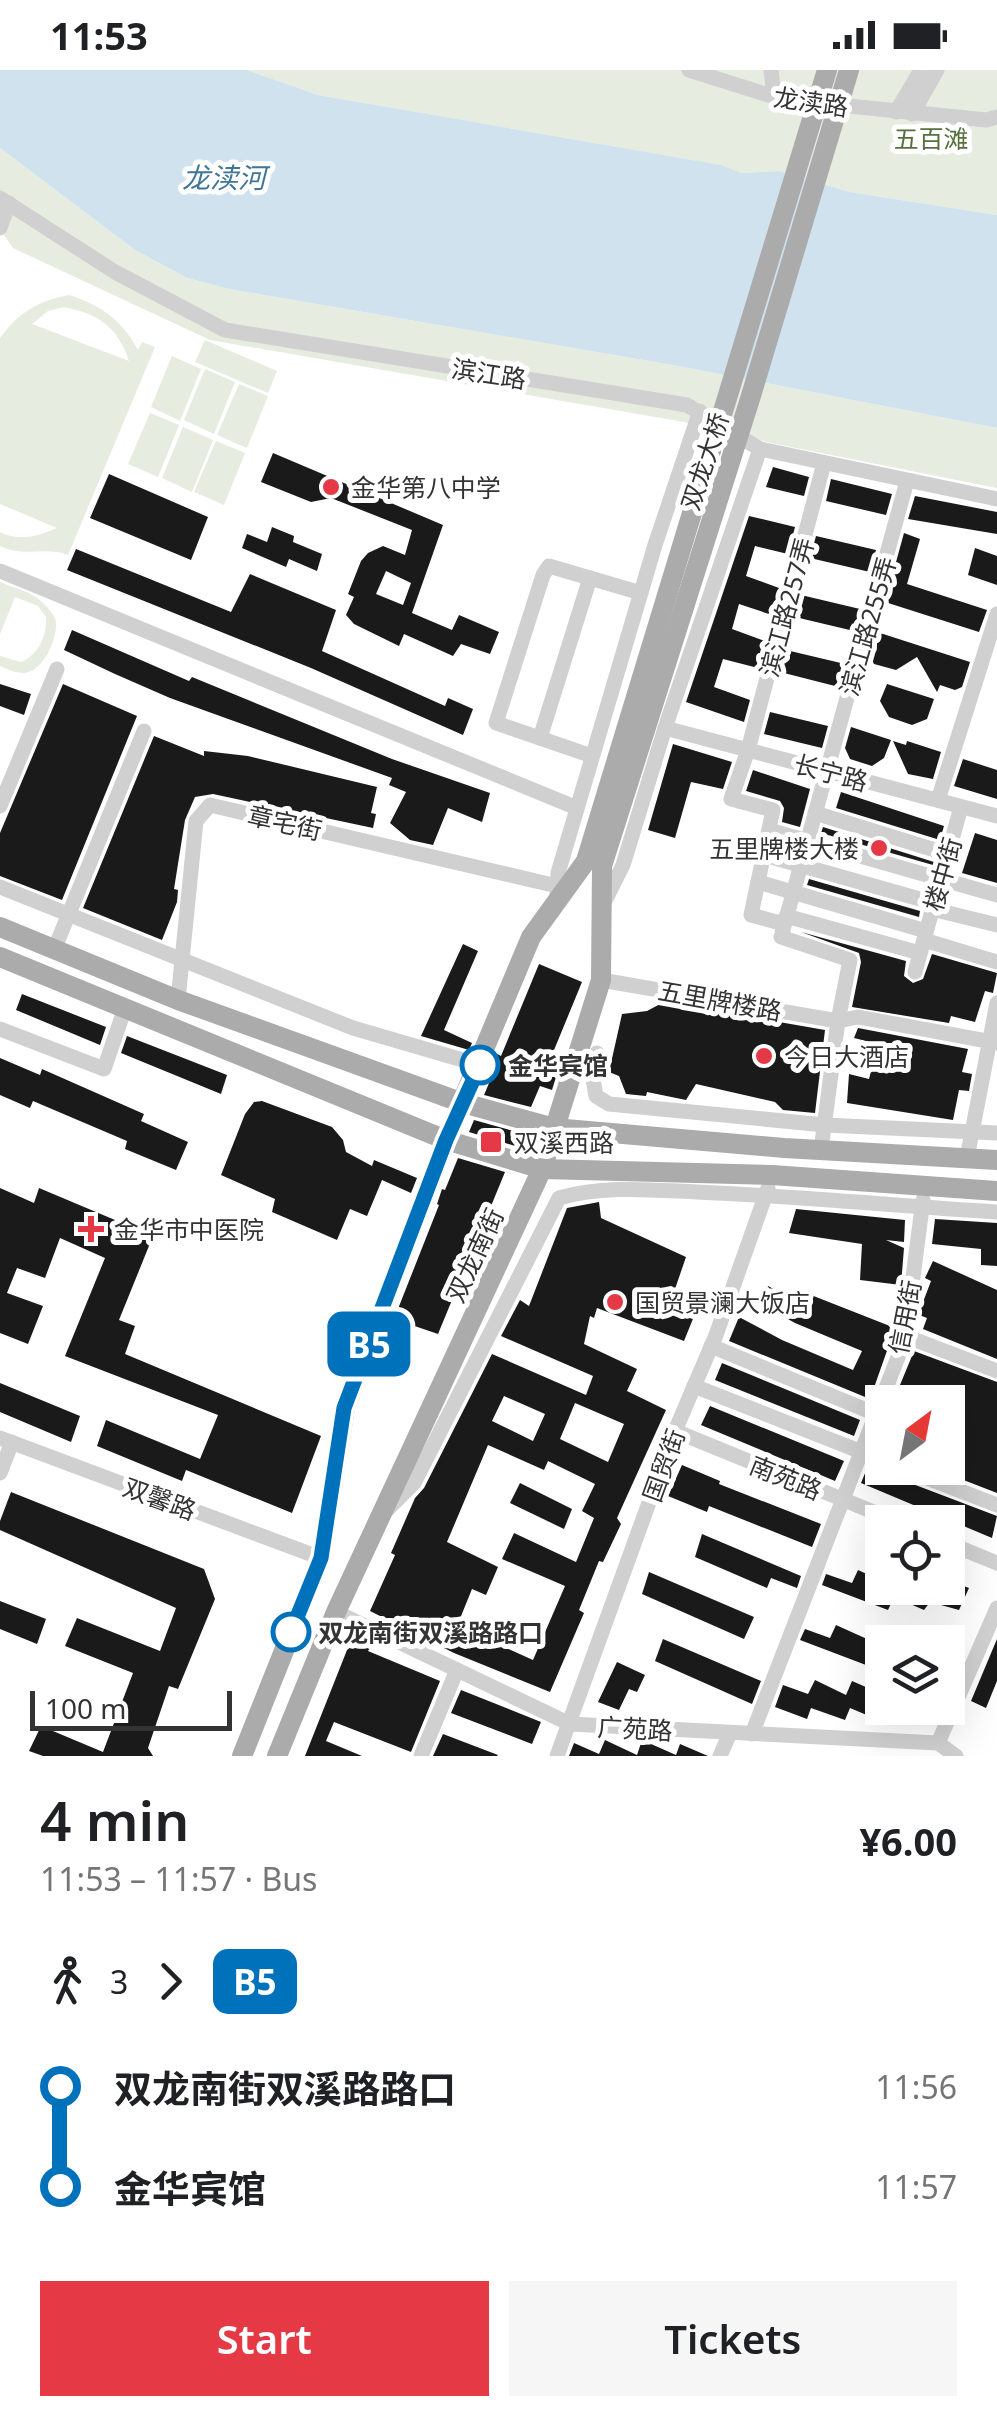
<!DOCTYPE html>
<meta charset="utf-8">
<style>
:root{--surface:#fff;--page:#f6f6f6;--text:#202124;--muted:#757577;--accent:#e63946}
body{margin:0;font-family:"Noto Sans","Noto Sans SC",sans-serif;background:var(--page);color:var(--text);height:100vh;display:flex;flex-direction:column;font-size:38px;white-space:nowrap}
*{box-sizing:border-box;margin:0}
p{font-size:32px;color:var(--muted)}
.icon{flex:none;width:55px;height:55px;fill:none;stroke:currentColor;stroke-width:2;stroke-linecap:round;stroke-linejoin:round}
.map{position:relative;height:1686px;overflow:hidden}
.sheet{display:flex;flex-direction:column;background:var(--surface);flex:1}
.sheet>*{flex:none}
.badge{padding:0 20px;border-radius:15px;font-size:35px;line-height:65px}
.needle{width:65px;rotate:32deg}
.controls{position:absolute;left:865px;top:1315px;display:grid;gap:20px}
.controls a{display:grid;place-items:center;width:100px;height:100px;border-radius:0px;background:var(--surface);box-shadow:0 10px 40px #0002;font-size:50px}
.scale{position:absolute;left:30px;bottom:25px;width:202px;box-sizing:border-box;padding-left:10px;border:5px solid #333;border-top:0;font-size:28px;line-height:35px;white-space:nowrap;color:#333;-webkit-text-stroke:8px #fff;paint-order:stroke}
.map>.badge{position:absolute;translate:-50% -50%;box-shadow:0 0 0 5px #fff}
.legs{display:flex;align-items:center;gap:15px;height:110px;padding:0 40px;font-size:32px}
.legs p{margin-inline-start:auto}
.overview{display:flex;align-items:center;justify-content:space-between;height:170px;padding:0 40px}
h1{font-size:55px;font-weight:600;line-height:75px}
.button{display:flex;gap:20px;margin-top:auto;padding:20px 40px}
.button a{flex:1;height:115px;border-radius:0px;background:var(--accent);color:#fff;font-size:40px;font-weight:600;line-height:115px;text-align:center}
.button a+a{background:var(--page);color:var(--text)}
ul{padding:0 40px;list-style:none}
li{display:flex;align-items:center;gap:35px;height:100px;font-size:38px}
li i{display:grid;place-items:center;width:15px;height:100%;margin:0 12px;background:currentColor}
li i::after{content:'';width:25px;height:25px;margin:-12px;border:8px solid;border-radius:50%;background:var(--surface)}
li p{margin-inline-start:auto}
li:first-child i{background:linear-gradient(#0000 50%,currentColor 0)}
li:last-child i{background:linear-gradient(currentColor 50%,#0000 0)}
.status{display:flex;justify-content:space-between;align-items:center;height:70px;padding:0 50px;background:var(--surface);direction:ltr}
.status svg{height:28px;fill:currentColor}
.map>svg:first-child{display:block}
</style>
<div class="status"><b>11:53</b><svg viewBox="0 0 49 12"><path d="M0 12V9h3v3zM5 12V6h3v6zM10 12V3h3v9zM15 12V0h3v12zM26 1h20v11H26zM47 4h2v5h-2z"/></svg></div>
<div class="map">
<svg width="997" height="1686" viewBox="0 0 997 1686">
<rect width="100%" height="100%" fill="#fff"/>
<g fill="#e6ecdf" fill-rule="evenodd">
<polygon points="247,0 997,0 997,145 850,122 779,101 742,103 720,95 318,25"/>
<polygon points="0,78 135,180 187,208 229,219 678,296 997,358 997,418 771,373 684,352 210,270 13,178 0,159"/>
<path d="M69,225C102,236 121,249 138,280L142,272L155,277L68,485C44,476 26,488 0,476V462C19,472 39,466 57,458L0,434V268C19,242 38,231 69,225ZM64,237C99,244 118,257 129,291L32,254L48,241Z"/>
<polygon points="205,270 277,301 268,323 195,292"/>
<polygon points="172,286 201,299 180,351 151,337"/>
<polygon points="205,299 235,312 214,364 184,350"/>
<polygon points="239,314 268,326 247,378 217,365"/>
<polygon points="150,343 179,355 158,407 128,394"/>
<polygon points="183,357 213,370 192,422 162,408"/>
<polygon points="216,371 245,383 224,435 194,422"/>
<path d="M0,512C14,518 33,522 43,533C48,538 55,545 56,553C57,571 42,603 23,603C15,603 7,599 0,596V586L21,592C39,585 47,565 46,547L38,536L15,527L0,564Z"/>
</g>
<polygon fill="#cfe2ee" points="0,0 247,0 318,25 721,95 742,103 779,101 850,122 997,145 997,358 678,296 229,219 187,208 135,180 0,78"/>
<g fill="#1a1a1a" fill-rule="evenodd">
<path d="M273,383L443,455L412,543L452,560L459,545L499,562L490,584L461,574L453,586L404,564L399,576L354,554L346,545L354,527L348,524L361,491L368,483L383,476L405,485L412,460L331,428L311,432L261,412ZM386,501L411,513L403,535L376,524Z"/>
<polygon points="773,397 809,407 804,426 766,417"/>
<polygon points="109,404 208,447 191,490 90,448"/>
<polygon points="831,409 892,424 886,445 826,431"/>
<polygon points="915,426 997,442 997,464 908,449"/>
<polygon points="749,446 795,457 788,484 755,476 746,506 779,518 772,545 739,534 732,559 765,571 758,598 723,589 714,617 750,630 744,652 686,632"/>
<polygon points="272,457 294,466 293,472 322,484 317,501 289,489 286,497 242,478 247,464 267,472"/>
<polygon points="904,463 920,469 907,514 987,540 979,562 885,532"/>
<polygon points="816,466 876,480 870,502 810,488"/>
<polygon points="975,478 997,486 997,515 968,505"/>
<polygon points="76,479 231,542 250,504 336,540 322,581 445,636 448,628 473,639 463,665 311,598 67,500"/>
<polygon points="801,525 860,539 854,561 795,547"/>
<polygon points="72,560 189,611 192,607 392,689 490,723 482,752 448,738 433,775 410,770 390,753 406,722 389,715 392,708 170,628 115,604 64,580"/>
<polygon points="877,562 970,592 962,617 955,620 940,615 937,622 917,587 896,600 874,594 870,586"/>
<polygon points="786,580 845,594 839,617 780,602"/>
<polygon points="0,614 31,624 24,645 0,636"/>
<polygon points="63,614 137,646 62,830 0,806 0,763"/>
<polygon points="887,614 934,629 927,649 912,655 889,647 880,631"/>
<polygon points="770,642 828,656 822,678 764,664"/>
<polygon points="851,657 891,670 884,688 872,696 850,689 845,678"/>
<polygon points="154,666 204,686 204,681 248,686 377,717 371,743 376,744 373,758 213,724 195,727 185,750 174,819 178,820 177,832 162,870 83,838"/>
<polygon points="893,671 906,675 907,671 941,682 933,709 908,704"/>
<polygon points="673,674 732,692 723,719 691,712 675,768 648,760"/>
<polygon points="963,689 997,700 997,729 954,716"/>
<polygon points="753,700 810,719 800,757 782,752 784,738 780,731 746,721"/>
<polygon points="841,722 944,756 940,770 836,738"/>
<polygon points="823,757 934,792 933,795 821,763"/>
<polygon points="975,763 997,770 997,813 962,803"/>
<polygon points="809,809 920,841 919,847 807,815"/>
<polygon points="801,862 906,891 904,906 913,913 923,909 932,884 997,903 993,923 985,921 975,952 951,946 949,953 852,937 861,892 859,883"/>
<polygon points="463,874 478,881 444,960 472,973 469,980 421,966"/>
<polygon points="539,894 582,912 545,1002 556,1007 552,1020 540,1016 531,1037 484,1025 495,999 491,998 497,984 501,986"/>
<polygon points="22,924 106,957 100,975 16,940"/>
<polygon points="664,932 825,960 815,1043 783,1040 775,1032 696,1014 686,1030 647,1022 646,1026 626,1024 619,1006 609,1002 622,944 647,941"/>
<polygon points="858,958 968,979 962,1002 972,1004 969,1021 959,1020 953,1050 847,1033 849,1004 869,1009 878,974 854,968"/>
<polygon points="127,966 227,1005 221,1024 121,983"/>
<polygon points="0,988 40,1005 42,999 144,1044 141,1051 188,1072 176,1100 125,1079 127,1071 33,1031 30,1038 0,1025"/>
<polygon points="262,1031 332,1057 343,1070 346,1082 372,1096 374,1090 417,1108 411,1123 382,1110 367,1146 350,1139 337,1170 272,1142 275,1129 221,1105 245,1044 254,1032"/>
<polygon points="474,1050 521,1063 515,1076 469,1062"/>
<polygon points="458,1088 505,1102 489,1141 504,1148 498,1161 483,1155 438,1264 394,1249 439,1135 437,1134 442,1119 445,1120"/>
<polygon points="0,1118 34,1133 39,1118 153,1166 119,1250 135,1256 125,1284 321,1366 292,1443 186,1400 182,1411 97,1376 106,1350 200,1389 218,1345 65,1286 105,1188 60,1168 45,1208 17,1198 7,1223 43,1236 28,1274 0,1263"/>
<path d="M599,1132L601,1148L686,1187L675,1219L701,1229L684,1271L597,1238L594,1248L590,1246L584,1274L637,1299L627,1321L666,1340L617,1448L621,1454L603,1492L599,1491L579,1540L584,1543L550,1622L454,1583L370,1541L395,1485L391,1483L415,1428L424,1418L492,1284L586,1325L593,1306L501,1266L520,1230L529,1236L567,1138ZM504,1326L545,1344L533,1371L492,1351ZM575,1333L624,1354L608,1392L560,1369ZM488,1375L544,1400L548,1391L595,1414L582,1441L594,1448L576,1492L514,1463L502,1489L565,1516L533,1590L457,1556L472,1519L486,1525L498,1497L447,1472Z"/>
<polygon points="796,1139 905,1150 904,1172 886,1170 904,1178 901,1215 860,1210 862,1174 789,1163"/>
<polygon points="935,1149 997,1153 997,1196 981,1195 981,1179 932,1174"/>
<polygon points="933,1191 997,1220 997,1289 923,1259 927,1248 919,1245 920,1240 931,1211 925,1208"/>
<polygon points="768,1216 806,1236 811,1225 895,1258 870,1329 729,1271 739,1247 782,1270 853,1300 862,1281 795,1253 761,1234"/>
<polygon points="914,1281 997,1312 997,1423 948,1404 948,1332 893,1332"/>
<polygon points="722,1293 860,1350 854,1366 715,1310"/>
<polygon points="0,1313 80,1346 71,1372 0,1342"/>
<polygon points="710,1336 844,1391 835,1411 701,1355"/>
<polygon points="682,1395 720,1411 719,1414 821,1454 812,1477 709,1436 707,1442 668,1426"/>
<polygon points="868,1396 883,1401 890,1398 897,1408 997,1446 992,1468 861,1413"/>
<polygon points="520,1413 572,1439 564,1459 510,1433"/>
<polygon points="11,1422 204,1499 215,1529 178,1619 169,1616 148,1678 153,1686 43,1686 29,1681 41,1656 103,1682 133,1603 65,1576 77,1548 160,1581 176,1538 0,1460 0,1451"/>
<polygon points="702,1464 801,1506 797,1518 771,1508 767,1518 695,1487"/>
<polygon points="858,1500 882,1511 882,1518 948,1518 948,1510 969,1518 959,1540 930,1532 924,1540 894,1527 888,1540 822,1515 826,1504 852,1513"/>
<polygon points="649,1502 754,1547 744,1569 642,1524"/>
<polygon points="0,1531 46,1549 37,1574 0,1559"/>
<polygon points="836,1555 867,1569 873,1555 907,1570 911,1559 943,1572 882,1572 882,1587 871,1582 866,1595 800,1570 805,1559 830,1568"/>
<polygon points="663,1569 761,1611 752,1634 655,1591"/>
<polygon points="997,1569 997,1611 986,1638 971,1631"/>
<polygon points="357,1572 370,1578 368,1581 440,1611 411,1682 334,1652 326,1671 362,1686 305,1686 347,1580"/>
<polygon points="617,1592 645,1605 637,1622 629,1619 619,1640 598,1632"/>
<polygon points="815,1610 846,1625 852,1611 882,1624 882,1638 922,1638 916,1650 886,1643 881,1651 850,1638 845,1650 811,1638 807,1649 775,1637 783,1615 808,1624"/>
<polygon points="461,1620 541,1652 532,1674 451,1643"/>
<polygon points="443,1664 498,1685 497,1686 433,1686"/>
<polygon points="605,1670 637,1685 642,1670 676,1685 680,1674 708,1686 569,1686 574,1673 599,1684"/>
</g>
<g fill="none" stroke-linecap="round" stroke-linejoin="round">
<g stroke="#d0d0d0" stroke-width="15">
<polyline points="689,0 781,29 986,50 997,47"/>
<polyline points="771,0 773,17 781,29"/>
<polyline points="896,42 921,0"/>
<polyline points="912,44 937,0"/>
<polyline points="0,128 115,202 225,260 687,335 760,379 997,429"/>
<polyline points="0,158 9,133"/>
<polyline points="0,501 577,738"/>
<polyline points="665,658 997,746"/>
<polyline points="540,668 590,508"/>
<polyline points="592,686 496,653 543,505 549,496 641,523"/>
<polyline points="938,730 997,544"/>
<polyline points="0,736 57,599"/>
<polyline points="815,743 948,784"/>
<polyline points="769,760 997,825"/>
<polyline points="764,785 934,833"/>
<polyline points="758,812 926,861"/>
<polyline points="0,817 353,958 480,995"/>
<polyline points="557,826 558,803 655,475 700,341"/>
<polyline points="603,835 623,795 665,658 760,379"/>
<polyline points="932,839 997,855"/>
<polyline points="786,846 920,883"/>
<polyline points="784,854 751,845 773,740 731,729 748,680 824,393"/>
<polyline points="924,870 997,892"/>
<polyline points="54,880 144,661"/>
<polyline points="915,902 961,737"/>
<polyline points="601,910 838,951 858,947 997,973"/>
<polyline points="178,930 196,751 210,735 557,816"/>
<polyline points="0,959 104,999 125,938"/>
<polyline points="597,983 592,1003 596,1026 609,1034 825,1055 997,1063"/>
<polyline points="821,1080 838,951 850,890 781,867 907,411"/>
<polyline points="967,1088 997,933"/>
<polyline points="905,1266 997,1301"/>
<polyline points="711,1276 876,1344"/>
<polyline points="694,1316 882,1390"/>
<polyline points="675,1361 898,1452"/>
<polyline points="0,1368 321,1488"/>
<polyline points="901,1398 997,1435"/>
<polyline points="0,1403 12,1372"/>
<path d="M386,1441L414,1413L559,1128C604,1115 651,1120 697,1122C797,1126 897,1136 997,1142"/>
<polyline points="948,1473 997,1493"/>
<polyline points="336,1542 570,1654 938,1673 956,1686"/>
<polyline points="752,1664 905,1269 923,1130"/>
<polyline points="938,1673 997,1538"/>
<polyline points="421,1686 457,1600"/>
<polyline points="557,1686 675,1361 716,1265 768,1118"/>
<polyline points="720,1686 730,1663"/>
</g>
<g stroke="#ababab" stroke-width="20">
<polyline points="0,857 178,930 463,1033 554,1058 784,1078 997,1090"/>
<polyline points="0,887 446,1070 542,1099 772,1105 997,1121"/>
<polyline points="242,1686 321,1488 345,1338 446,1070 531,867 586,791"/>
<polyline points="277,1686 336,1542 542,1099 601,910 602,796"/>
</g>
<g stroke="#ababab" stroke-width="20">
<polyline points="586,791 827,0"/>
<polyline points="602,796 750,329 849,0"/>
</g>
</g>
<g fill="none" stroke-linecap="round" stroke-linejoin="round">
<g stroke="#fff" stroke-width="22">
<polyline id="line-1" points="291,1562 321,1488 344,1338 446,1070 480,995"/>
</g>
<use href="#line-1" stroke="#0072bc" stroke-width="15"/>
</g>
<g fill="#e63946" stroke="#fff" stroke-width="4">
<circle cx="331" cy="417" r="10"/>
<circle cx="879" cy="778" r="10"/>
<circle cx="764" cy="986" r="10"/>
<rect x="479" y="1060" width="24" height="24" rx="5"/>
<path d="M86 1144h10v10h10v10h-10v10h-10v-10h-10v-10h10z"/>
<circle cx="615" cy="1232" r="10"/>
</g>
<g fill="#fff" stroke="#0072bc" stroke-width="5">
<circle cx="480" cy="995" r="18"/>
<circle cx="291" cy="1562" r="18"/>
</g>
<g text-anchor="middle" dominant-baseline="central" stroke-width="10" stroke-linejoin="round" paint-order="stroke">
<g font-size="25" fill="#333" stroke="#fff">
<text transform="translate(811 31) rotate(8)">龙渎路</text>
<text transform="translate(489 303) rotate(9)">滨江路</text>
<text transform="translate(704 391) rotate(-72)">双龙大桥</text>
<text transform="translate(786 537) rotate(-75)">滨江路257弄</text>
<text transform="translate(867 556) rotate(-74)">滨江路255弄</text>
<text transform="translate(831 702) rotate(15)">长宁路</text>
<text transform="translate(285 752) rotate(13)">章宅街</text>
<text transform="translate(942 804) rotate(-74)">楼中街</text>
<text transform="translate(720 930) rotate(10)">五里牌楼路</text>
<text transform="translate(474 1185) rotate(-65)">双龙南街</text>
<text transform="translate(904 1247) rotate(-79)">信用街</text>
<text transform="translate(663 1395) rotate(-70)">国贸街</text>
<text transform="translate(786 1407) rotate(22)">南苑路</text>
<text transform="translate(160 1428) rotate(20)">双馨路</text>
<text transform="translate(635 1658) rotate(3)">广苑路</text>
</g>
<g font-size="25" fill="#56703f" stroke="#fff">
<text x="931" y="68">五百滩</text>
</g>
<g font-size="25" fill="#333" stroke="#fff" text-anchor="start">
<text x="351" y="417">金华第八中学</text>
<text x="859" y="778" text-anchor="end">五里牌楼大楼</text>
<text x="784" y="986">今日大酒店</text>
<text x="514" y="1072">双溪西路</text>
<text x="114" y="1159">金华市中医院</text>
<text x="635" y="1232">国贸景澜大饭店</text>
</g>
<g font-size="25" font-weight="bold" fill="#333" stroke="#fff" text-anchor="start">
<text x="508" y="995">金华宾馆</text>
<text x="318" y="1562">双龙南街双溪路路口</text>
</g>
<g font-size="28" font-style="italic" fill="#3f7597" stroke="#fff">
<text x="224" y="107">龙渎河</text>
</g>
</g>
</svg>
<div class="controls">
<a><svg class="needle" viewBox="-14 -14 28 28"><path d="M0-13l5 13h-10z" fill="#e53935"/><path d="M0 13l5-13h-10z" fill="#757577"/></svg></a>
<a><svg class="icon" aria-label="locate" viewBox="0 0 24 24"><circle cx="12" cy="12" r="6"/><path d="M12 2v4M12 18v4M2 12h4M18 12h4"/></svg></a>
<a><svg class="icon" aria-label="layers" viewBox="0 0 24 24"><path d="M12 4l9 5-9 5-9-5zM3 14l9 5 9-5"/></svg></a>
</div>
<div class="scale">100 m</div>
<b class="badge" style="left:369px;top:1274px;background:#0072bc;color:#fff">B5</b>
</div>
<section class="sheet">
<div class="overview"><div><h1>4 min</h1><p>11:53 – 11:57 · Bus</p></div><b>¥6.00</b></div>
<div class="legs"><svg class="icon" aria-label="walk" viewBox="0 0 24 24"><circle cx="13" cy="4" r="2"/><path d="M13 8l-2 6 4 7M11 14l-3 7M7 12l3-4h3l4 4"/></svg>3<svg class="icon" aria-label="forward" viewBox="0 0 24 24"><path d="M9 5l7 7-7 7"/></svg><b class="badge" style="background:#0072bc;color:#fff">B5</b></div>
<ul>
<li><i style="color:#0072bc"></i><b>双龙南街双溪路路口</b><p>11:56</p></li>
<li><i style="color:#0072bc"></i><b>金华宾馆</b><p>11:57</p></li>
</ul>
<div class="button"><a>Start</a><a>Tickets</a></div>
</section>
